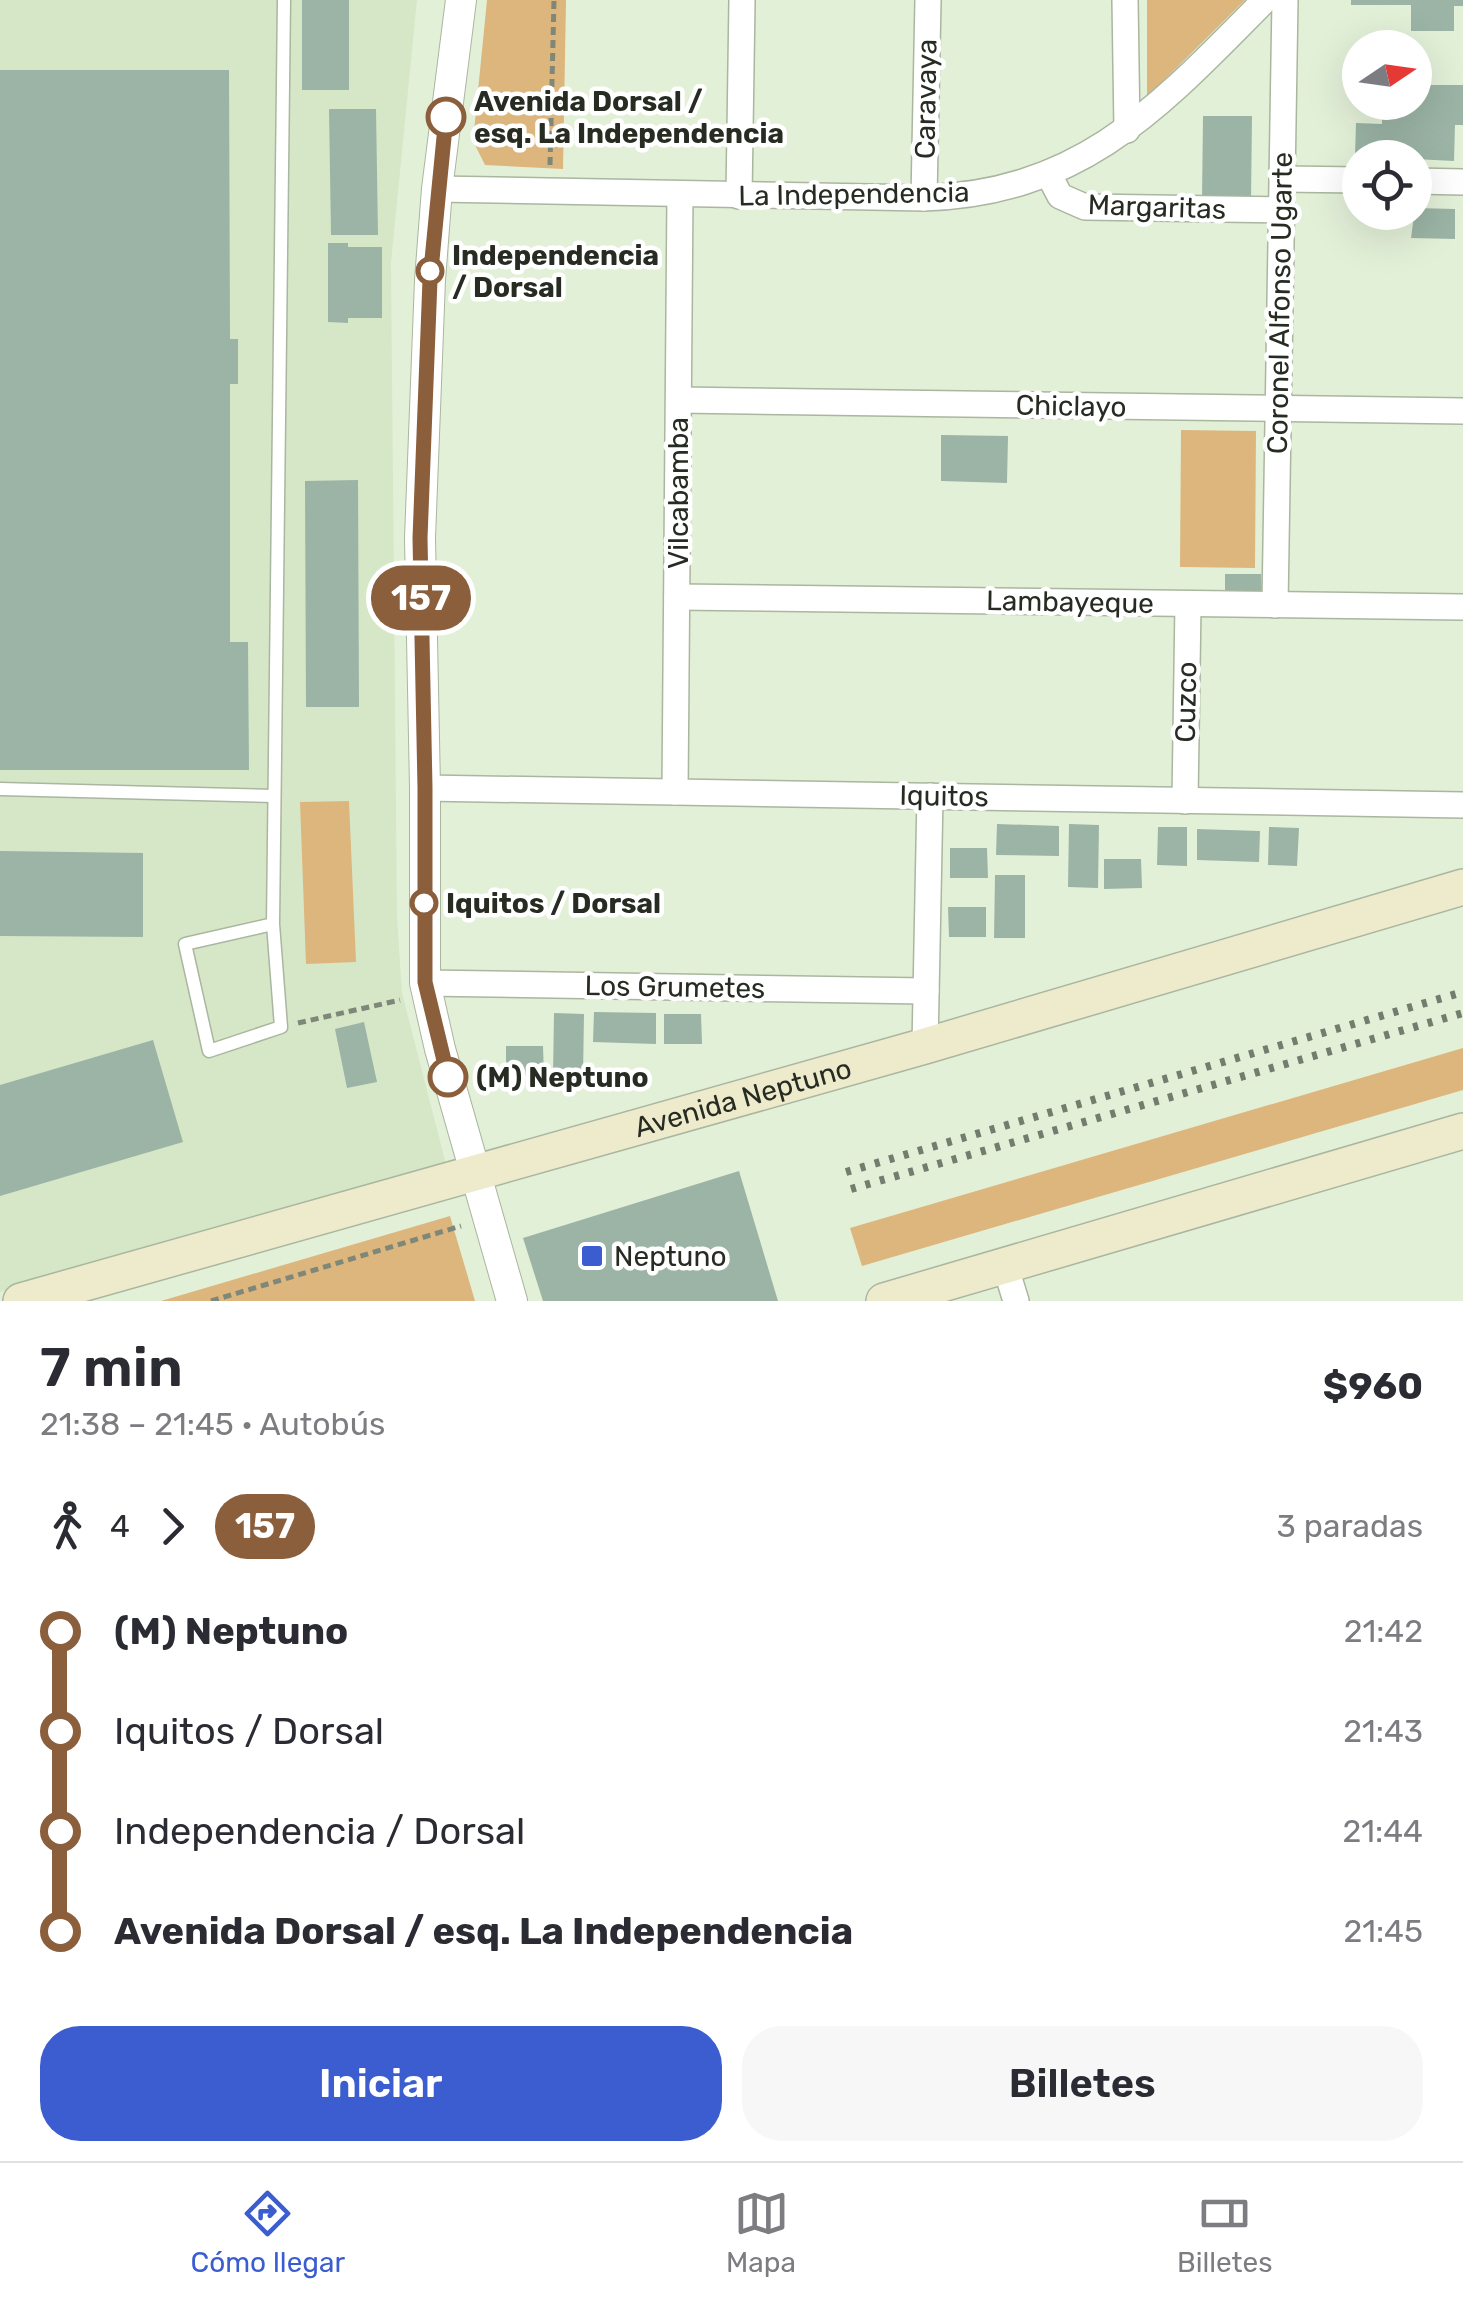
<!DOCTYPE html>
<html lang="es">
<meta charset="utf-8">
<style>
:root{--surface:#fff;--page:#f7f7f7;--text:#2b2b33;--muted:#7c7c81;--line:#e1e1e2;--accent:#3b5dcf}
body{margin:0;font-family:Rubik,sans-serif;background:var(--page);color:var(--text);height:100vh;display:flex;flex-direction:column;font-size:38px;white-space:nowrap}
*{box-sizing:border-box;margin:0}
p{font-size:32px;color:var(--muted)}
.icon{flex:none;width:55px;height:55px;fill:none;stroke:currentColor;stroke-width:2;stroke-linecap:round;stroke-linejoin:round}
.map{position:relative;height:1301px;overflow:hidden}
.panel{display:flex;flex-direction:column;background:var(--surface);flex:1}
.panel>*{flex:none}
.badge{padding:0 20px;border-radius:32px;font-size:35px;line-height:65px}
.needle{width:65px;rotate:77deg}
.controls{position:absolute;left:1342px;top:30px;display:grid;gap:20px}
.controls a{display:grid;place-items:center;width:90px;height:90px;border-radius:50%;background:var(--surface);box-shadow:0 10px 40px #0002;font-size:50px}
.map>.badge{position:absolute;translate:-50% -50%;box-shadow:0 0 0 5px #fff}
.legs{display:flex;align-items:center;gap:15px;height:110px;padding:0 40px;font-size:32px}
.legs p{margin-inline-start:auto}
.overview{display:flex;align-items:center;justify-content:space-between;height:170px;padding:0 40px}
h1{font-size:55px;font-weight:600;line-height:75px}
.primary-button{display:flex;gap:20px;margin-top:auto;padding:20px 40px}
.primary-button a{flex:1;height:115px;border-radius:40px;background:var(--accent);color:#fff;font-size:40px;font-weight:600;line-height:115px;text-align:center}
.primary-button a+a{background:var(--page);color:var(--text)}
ul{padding:0 40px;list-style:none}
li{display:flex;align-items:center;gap:35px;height:100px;font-size:38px}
li i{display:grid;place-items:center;width:15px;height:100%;margin:0 12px;background:currentColor}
li i::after{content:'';width:25px;height:25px;margin:-12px;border:8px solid;border-radius:50%;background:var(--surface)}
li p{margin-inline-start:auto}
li:first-child i{background:linear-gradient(#0000 50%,currentColor 0)}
li:last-child i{background:linear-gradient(currentColor 50%,#0000 0)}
.dock{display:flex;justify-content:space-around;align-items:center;height:140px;border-top:2px solid var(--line);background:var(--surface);font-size:28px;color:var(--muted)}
.dock a{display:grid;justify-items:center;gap:5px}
.dock .active{color:var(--accent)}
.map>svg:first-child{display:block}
</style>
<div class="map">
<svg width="1463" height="1301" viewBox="0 0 1463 1301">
<rect width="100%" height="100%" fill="#e3f0d8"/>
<polygon fill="#d6e7c8" points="0,0 417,0 391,263 397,917 402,993 448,1172 0,1292"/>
<g fill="#ddb67d">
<polygon points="487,0 566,0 563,169 485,165 473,141"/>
<polygon points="1147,0 1245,0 1147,97"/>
<polygon points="1181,430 1256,431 1255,568 1180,567"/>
<polygon points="349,801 356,962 306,964 300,802"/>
<polygon points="1463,1048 1463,1090 862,1266 850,1228"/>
<polygon points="450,1216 475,1301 161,1301"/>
</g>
<g fill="#9bb4a5">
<rect x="302" y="0" width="47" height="90"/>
<polygon points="1351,0 1463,0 1463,6 1454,6 1454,31 1411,31 1411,5 1351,5"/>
<polygon points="0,70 229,70 230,339 238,339 238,384 230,384 230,642 248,642 249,770 0,770"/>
<polygon points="1415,85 1463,85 1463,125 1455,125 1454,161 1355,156 1356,123 1382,124 1382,102 1415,102"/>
<polygon points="329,109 376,109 378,235 331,235"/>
<polygon points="1203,116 1252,116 1251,200 1202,199"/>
<polygon points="1415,208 1455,209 1455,239 1411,238"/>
<polygon points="328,243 348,243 348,247 382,247 382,318 348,318 348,323 328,322"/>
<polygon points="941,435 1008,436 1007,483 941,481"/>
<polygon points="358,480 359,707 306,707 305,481"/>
<polygon points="1225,574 1261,574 1262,592 1225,592"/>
<polygon points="997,824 1059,826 1059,856 996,855"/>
<polygon points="1069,824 1099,825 1098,888 1068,887"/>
<polygon points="1158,827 1187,827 1187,866 1157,865"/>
<polygon points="1269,827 1299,828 1297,866 1268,865"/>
<polygon points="1197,829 1260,831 1259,862 1197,860"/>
<polygon points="950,848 987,848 988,878 950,878"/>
<polygon points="0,851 143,853 143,937 0,936"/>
<polygon points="1104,859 1141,859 1142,888 1104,889"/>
<polygon points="995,875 1025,875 1025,938 994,938"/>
<polygon points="948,907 986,907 986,937 949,937"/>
<polygon points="594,1012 656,1013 656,1044 593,1042"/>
<polygon points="554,1013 584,1014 583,1077 553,1076"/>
<polygon points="664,1014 701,1014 702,1044 664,1044"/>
<polygon points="364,1022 377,1082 347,1088 335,1029"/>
<polygon points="153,1040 183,1142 0,1196 0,1085"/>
<polygon points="506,1046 543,1046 544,1075 506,1076"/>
<polygon points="739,1171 778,1301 543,1301 523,1238"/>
</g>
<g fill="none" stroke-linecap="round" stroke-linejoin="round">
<g stroke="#aab69f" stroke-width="15">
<g id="service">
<polyline points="0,789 274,796"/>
<polyline points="273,924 185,944 209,1051 281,1027 273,924 284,0"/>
</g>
</g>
<g stroke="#aab69f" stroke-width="28">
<g id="minor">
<polyline points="1125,0 1127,130"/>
<polyline points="1048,173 1060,196 1085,207 1282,210"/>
<polyline points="1282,179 1360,180"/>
<polyline points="1415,181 1463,182"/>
<path d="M437,189L924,198C1083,193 1161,105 1265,0"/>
<polyline points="739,196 742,0"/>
<polyline points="924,198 928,0"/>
<polyline points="679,400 1463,411"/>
<polyline points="677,597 1463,607"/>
<polyline points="1275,605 1285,0"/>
<polyline points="425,788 1463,805"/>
<polyline points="675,792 680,195"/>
<polyline points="1185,801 1188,604"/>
<polyline points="425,983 926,991"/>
<polyline points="925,1046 930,796"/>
<polyline points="1005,1265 1016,1301"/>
</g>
</g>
<g stroke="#aab69f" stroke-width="32">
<polyline id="tertiary" points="461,0 437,189 430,280 420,538 425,788 425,983 440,1049 512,1301"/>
</g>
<g stroke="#aab69f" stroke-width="38">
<g id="secondary">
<path id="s1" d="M21,1301L925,1046L1463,887"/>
<polyline points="884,1301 1463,1131"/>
</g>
</g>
<g stroke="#7f8878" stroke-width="5" stroke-dasharray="8 5" stroke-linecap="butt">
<polyline points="550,165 554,0"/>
<polyline points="298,1023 400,1000"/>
<polyline points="211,1301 461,1226"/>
</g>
<use href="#service" stroke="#fff" stroke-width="12"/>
<use href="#minor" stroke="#fff" stroke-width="25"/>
<use href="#tertiary" stroke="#fff" stroke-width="30"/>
<use href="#secondary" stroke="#eeebcd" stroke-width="35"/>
<g stroke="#747c6d" stroke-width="8" stroke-dasharray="5 10" stroke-linecap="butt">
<polyline points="846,1172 1463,992"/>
<polyline points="851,1189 1463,1013"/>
</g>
</g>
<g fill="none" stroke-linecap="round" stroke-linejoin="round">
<g stroke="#fff" stroke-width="22">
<polyline id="line-1" points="446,117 430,280 420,538 425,788 425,982 448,1077"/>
</g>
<use href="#line-1" stroke="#8b5e3c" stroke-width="15"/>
</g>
<g fill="#fff" stroke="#8b5e3c" stroke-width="5">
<circle cx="446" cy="117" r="18"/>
<circle cx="430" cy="271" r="12"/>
<circle cx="424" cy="903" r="12"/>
<circle cx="448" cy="1077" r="18"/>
</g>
<rect fill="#3b5dcf" stroke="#fff" stroke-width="4" x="580" y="1244" width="24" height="24" rx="5"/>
<g text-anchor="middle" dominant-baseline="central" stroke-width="9" stroke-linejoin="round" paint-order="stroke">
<g font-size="28" fill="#272c23" stroke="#fff">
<text transform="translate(926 99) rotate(-89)">Caravaya</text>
<text transform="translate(854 194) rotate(-1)">La Independencia</text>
<text transform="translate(1157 207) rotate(2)">Margaritas</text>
<text transform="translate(1280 303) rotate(-89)">Coronel Alfonso Ugarte</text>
<text transform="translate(1071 406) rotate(1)">Chiclayo</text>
<text transform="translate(678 493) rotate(-90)">Vilcabamba</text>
<text transform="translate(1070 602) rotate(1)">Lambayeque</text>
<text transform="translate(1186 702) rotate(-89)">Cuzco</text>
<text transform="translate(944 796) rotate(1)">Iquitos</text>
<text transform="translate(675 987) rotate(1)">Los Grumetes</text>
<text stroke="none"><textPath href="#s1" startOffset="750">Avenida Neptuno</textPath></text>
</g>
<g font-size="28" font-weight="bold" fill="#272c23" stroke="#fff" text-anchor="start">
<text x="474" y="101">Avenida Dorsal /<tspan x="474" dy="32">esq. La Independencia</tspan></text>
<text x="452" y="255">Independencia<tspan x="452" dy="32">/ Dorsal</tspan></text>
<text x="446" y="903">Iquitos / Dorsal</text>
<text x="476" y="1077">(M) Neptuno</text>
</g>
<g font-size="28" fill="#272c23" stroke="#fff" text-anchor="start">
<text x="614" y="1256">Neptuno</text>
</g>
</g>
</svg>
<div class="controls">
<a><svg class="needle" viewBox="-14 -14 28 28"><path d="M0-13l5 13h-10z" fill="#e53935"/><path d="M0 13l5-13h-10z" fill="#7c7c81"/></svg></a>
<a><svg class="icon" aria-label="locate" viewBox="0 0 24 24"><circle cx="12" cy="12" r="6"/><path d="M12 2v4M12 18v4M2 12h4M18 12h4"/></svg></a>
</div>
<b class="badge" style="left:421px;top:598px;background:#8b5e3c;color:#fff">157</b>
</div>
<section class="panel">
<div class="overview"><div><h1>7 min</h1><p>21:38 – 21:45 · Autobús</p></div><b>$960</b></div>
<div class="legs"><svg class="icon" aria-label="walk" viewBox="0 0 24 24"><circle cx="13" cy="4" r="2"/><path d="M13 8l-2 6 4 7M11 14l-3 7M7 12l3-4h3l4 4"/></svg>4<svg class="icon" aria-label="forward" viewBox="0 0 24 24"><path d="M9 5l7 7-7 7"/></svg><b class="badge" style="background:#8b5e3c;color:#fff">157</b><p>3 paradas</p></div>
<ul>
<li><i style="color:#8b5e3c"></i><b>(M) Neptuno</b><p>21:42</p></li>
<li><i style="color:#8b5e3c"></i><span>Iquitos / Dorsal</span><p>21:43</p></li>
<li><i style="color:#8b5e3c"></i><span>Independencia / Dorsal</span><p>21:44</p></li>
<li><i style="color:#8b5e3c"></i><b>Avenida Dorsal / esq. La Independencia</b><p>21:45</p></li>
</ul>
<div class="primary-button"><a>Iniciar</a><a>Billetes</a></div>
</section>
<nav class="dock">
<a class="active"><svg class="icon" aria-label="directions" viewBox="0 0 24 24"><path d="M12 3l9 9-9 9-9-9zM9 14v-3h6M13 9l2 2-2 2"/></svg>Cómo llegar</a>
<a><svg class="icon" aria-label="map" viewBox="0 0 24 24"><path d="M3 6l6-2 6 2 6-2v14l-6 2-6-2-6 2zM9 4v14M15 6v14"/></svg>Mapa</a>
<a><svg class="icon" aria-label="tickets" viewBox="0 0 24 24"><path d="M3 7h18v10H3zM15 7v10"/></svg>Billetes</a>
</nav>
